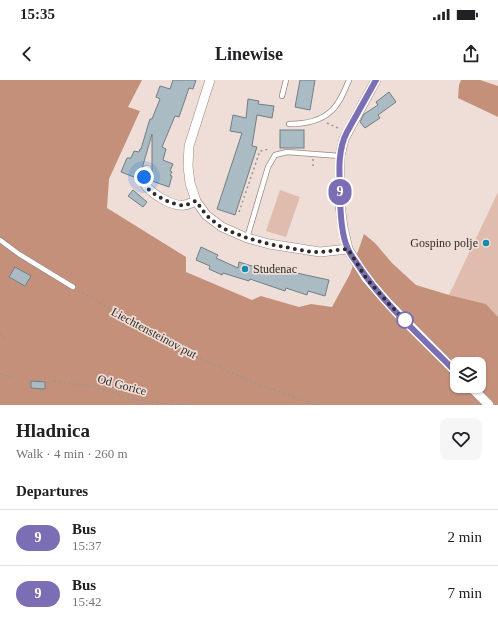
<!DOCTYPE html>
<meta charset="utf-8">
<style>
:root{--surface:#fff;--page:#f6f6f6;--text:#202124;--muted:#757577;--line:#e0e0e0}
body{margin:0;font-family:Georgia,serif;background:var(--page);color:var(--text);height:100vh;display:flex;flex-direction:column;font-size:15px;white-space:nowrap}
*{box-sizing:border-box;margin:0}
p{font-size:13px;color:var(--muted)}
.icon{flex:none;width:22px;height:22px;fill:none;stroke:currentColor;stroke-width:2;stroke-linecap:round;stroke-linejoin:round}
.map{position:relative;height:325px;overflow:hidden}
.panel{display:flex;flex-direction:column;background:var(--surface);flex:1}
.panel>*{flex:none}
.badge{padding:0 8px;border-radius:13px;font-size:14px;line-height:26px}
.buttons{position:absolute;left:450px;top:277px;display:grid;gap:8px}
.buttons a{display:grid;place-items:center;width:36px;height:36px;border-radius:8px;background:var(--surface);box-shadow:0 1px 3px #0004;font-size:20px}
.you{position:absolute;width:20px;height:20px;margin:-10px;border:3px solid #fff;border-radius:50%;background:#1a73e8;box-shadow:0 0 0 6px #1a73e833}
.map>.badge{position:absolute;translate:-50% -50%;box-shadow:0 0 0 2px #fff}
h2{padding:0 16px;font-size:15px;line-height:36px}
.round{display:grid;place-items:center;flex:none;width:42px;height:42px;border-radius:8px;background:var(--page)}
.overview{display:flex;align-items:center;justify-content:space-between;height:68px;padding:0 16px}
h1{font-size:19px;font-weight:600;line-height:30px}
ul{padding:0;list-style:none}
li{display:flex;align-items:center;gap:12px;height:56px;padding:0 16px;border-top:1px solid var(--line)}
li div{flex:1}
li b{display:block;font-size:15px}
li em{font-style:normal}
li .badge{min-width:44px;font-weight:700;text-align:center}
.status{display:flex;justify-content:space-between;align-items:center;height:28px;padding:0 20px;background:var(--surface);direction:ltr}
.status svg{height:11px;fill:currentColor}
header{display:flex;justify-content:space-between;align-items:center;height:52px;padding:0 16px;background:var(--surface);font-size:18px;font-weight:600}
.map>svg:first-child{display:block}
</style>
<div class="status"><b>15:35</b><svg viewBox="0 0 49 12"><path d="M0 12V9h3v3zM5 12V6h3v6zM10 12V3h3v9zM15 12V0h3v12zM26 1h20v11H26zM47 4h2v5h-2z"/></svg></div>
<header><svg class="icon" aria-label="back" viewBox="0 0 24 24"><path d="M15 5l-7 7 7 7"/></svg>Linewise<svg class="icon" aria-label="share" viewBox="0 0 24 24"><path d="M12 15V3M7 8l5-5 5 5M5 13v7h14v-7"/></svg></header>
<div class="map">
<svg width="498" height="325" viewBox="0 0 498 325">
<rect width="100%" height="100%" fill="#efded7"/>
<g fill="#dfbcad">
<polygon points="280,110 300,117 286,157 266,151"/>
<polygon points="498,112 498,237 486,224 449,215"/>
</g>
<g fill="#c4907a" fill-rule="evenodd">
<path d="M0,0H142L128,27L140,31L109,99L107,128L186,177V192L252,220L261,216L299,227L311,224L332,227L350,194L364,154L375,163L392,183L416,205L449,215L486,224L498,237V325H0ZM457,284H479V306H457Z"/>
<polygon points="461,0 480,0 498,6 498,37 458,18 459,5"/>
</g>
<g fill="#abbbc3" stroke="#6f7f86">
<polygon points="173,0 196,0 193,9 189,8 179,37 175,36 162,67 166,69 163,80 173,84 170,91 172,92 170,95 172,96 169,107 152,101 152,54 139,99 121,92 127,78 131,78 134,71 139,72 140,69 141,69 149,42 150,39 152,39 160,19 156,17 160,6 170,9"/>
<polygon points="300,0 315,0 310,30 295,27"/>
<polygon points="389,12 396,22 378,35 380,38 365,48 360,42 364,34 378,25 376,22"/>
<polygon points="248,19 259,21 258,24 274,26 272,38 257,35 252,66 257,67 235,135 217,129 242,53 230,51 233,35 246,38"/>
<rect x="280" y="50" width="24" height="18"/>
<polygon points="133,110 147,122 143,127 128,116"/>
<polygon points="201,167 218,175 216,178 238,188 239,182 255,187 256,185 275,191 276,189 292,194 292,192 329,200 325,216 308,211 307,215 286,208 285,211 250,199 249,201 223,193 222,195 209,189 210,186 196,180"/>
<polygon points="15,187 31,196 25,206 9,197"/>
<polygon points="31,301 45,302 45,309 31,308"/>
</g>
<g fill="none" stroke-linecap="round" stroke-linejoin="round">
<g stroke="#988982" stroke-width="6">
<g id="service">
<polyline points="282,16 286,0"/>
<path d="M289,44C303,44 319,42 330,32C339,25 345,10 349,0"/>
<polyline points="247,158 268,87 275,75 287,72 340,76"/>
<polyline points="0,160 19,174 73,207"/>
</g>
</g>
<g stroke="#988982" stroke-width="10">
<g id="minor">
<polyline points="210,0 189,66 188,86 190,103 196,121 206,135 222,147 247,158 269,164 320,172 348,169"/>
<polyline points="376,0 344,59 340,76 340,125 343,147 348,169 366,198 389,224 457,293"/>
<path d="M147,90L144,103C150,113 172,127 184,125C188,125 192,122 196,121"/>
<polyline points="470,306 489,325"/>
</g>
</g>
<g stroke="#a1948f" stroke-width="1.5" stroke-dasharray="2 3" stroke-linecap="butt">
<polyline points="327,43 340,49"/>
<polyline points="313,79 313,89"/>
<polyline points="239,132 260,71 269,69"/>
<polyline points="78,210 166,262 247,300 317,325"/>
<polyline points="0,253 7,261"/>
<polyline points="0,294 14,298"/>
<polyline points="54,301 96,307 132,319 166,324 187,325"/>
</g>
<use href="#service" stroke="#fff" stroke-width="4.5"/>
<use href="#minor" stroke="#fff" stroke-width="9"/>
</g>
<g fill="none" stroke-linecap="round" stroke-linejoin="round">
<g stroke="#fff" stroke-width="9">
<path id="line" d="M376,0L347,52C338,69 339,90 340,109C340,125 341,155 348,169C350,175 355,180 358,185C384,225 423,258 457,293"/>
</g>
<use href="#line" stroke="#7b6eb4" stroke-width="6"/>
<path stroke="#312a27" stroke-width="4" stroke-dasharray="0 7.2" d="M144,97C144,99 143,101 144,103C146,112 175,127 184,125C188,125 192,122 196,121L206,135L222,148L247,158L269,164L311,172H320L348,169L366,198L389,224L409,244L405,240"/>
</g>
<g fill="#1489ad" stroke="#efded7" stroke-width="1.5">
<circle cx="486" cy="163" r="4"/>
<circle cx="245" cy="189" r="4"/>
</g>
<circle fill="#fff" stroke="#7b6eb4" stroke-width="2" cx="405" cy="240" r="8"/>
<g text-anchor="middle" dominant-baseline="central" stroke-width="3.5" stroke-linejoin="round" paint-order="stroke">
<g font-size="12" fill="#312a27" stroke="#efded7" text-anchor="end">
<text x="478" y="163">Gospino polje</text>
<text x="253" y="189" text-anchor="start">Studenac</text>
</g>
<g font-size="12" fill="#312a27" stroke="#efded7">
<text transform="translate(154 253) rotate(28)">Liechtensteinov put</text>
<text transform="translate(122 305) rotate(15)">Od Gorice</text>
</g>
</g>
</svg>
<div class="buttons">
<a><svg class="icon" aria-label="layers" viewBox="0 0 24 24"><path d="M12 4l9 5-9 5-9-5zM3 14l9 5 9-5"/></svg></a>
</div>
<div class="you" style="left:144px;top:97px"></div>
<b class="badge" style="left:340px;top:112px;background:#7b6eb4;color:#fff">9</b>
</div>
<section class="panel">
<div class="overview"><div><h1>Hladnica</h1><p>Walk · 4 min · 260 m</p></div><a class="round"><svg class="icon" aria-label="heart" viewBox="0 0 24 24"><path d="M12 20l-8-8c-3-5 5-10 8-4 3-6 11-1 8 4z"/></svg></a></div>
<h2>Departures</h2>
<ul>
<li><span class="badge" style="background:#7b6eb4;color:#fff">9</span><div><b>Bus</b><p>15:37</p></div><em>2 min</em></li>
<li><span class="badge" style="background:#7b6eb4;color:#fff">9</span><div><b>Bus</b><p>15:42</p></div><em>7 min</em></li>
</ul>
</section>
